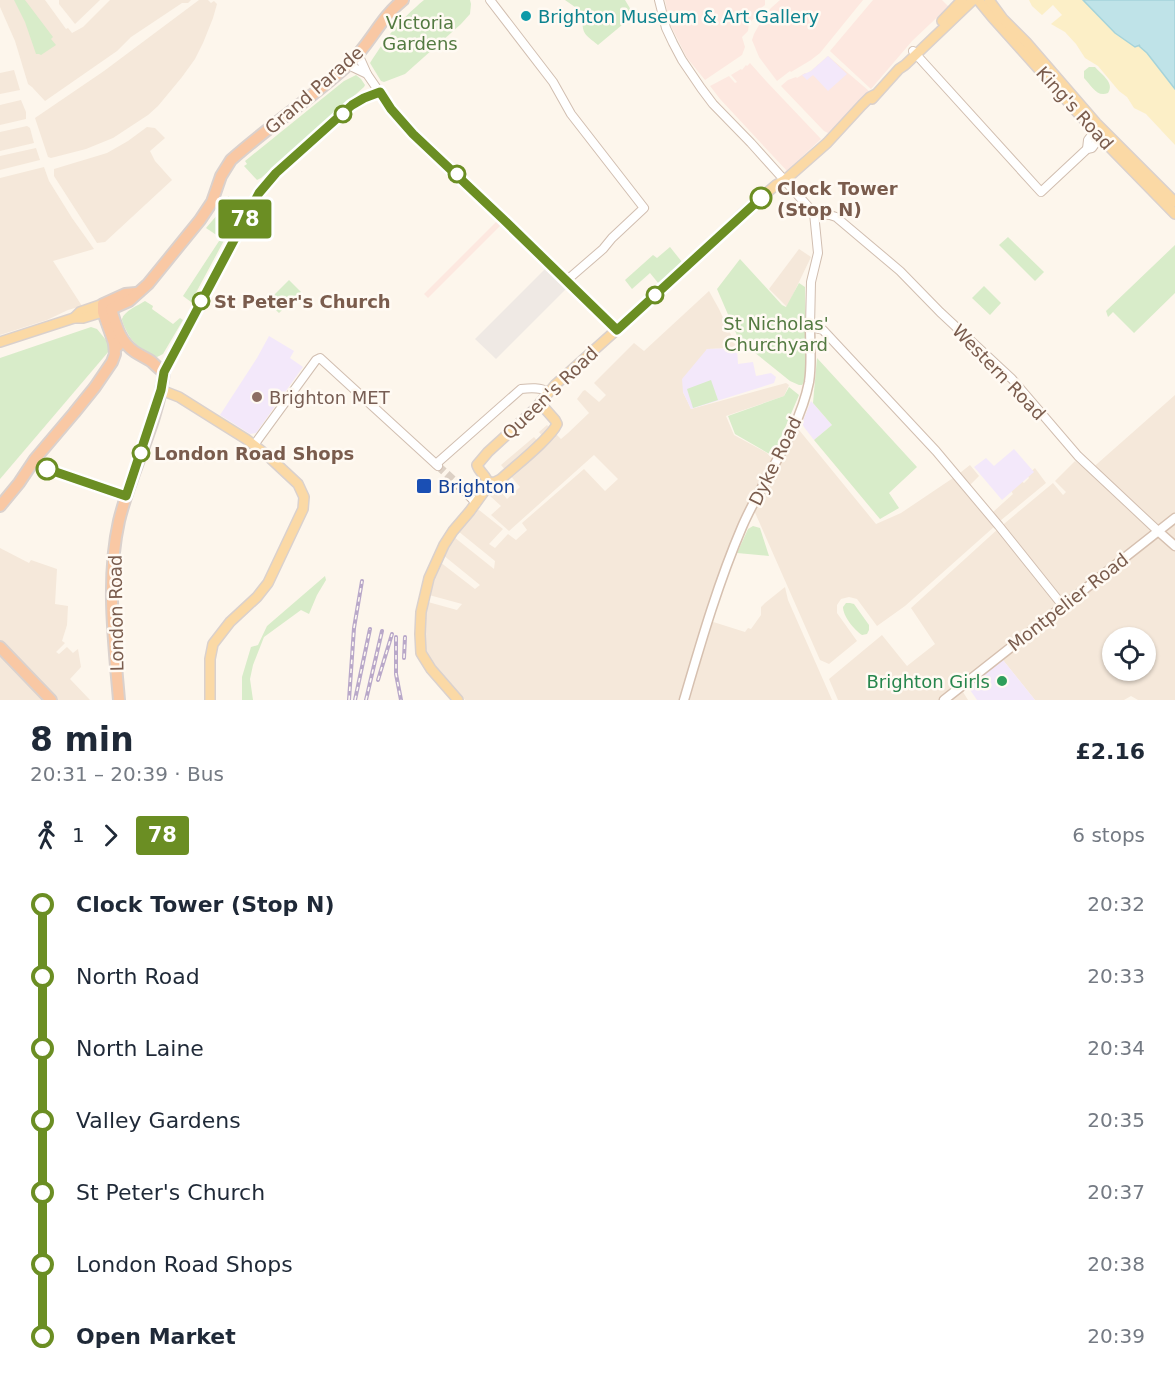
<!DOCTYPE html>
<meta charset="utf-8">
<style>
:root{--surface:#fff;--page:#f6f6f7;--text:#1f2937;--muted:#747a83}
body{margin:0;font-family:"DejaVu Sans",sans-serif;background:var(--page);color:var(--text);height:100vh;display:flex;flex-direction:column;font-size:22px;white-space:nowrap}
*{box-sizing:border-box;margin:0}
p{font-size:20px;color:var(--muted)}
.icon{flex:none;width:33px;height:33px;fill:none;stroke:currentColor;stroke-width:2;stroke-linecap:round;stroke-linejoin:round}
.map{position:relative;height:700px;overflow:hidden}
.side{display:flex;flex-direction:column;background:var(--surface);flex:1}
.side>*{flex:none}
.badge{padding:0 12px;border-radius:4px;font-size:21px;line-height:39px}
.buttons{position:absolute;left:1102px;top:627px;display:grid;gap:12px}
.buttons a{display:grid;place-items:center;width:54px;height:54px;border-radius:50%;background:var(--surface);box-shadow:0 2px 4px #0004;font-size:30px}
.map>.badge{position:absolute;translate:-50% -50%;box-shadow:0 0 0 3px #fff}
.legs{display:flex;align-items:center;gap:9px;height:66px;padding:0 30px;font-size:20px}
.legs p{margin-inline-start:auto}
.headline{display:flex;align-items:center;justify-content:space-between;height:102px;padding:0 30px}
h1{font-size:33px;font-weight:800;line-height:45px}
ul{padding:0 30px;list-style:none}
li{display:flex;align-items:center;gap:21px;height:72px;font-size:22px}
li i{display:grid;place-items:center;width:9px;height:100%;margin:0 8px;background:currentColor}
li i::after{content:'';width:15px;height:15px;margin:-8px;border:4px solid;border-radius:50%;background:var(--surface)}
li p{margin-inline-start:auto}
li:first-child i{background:linear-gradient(#0000 50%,currentColor 0)}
li:last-child i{background:linear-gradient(currentColor 50%,#0000 0)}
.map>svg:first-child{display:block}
</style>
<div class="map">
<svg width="1175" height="700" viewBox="0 0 1175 700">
<rect width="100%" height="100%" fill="#fdf6ec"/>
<g fill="#f5e8da" fill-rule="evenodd">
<polygon points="0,0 45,0 66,29 68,28 72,33 83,27 110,0 191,0 188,3 182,3 131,37 117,51 45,101 32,87 28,84 15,41 0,7"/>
<polygon points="59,0 100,0 75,24 59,4"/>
<polygon points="199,0 208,0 211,3 214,1 217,4 213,18 203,43 195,59 182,77 158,106 148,115 113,138 86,149 51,158 48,157 35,118 104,71"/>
<polygon points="14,70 20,90 0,94 0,73"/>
<polygon points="21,100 26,112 26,119 0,125 0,105"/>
<polygon points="27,126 30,128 34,143 0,151 0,132"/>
<polygon points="147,127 155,128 165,138 150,151 155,161 172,180 105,242 97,243 54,176 54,169 107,153 128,141"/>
<polygon points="36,148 40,160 0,170 0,156"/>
<polygon points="44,167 49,181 72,218 94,249 53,261 82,306 68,310 47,320 0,335 0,178"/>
<polygon points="799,249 811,257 787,307 769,289"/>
<polygon points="709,291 719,309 737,348 707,349 683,392 691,409 786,383 789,385 784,396 726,416 734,435 767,453 775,461 746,518 707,620 745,632 748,628 751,629 761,615 761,607 765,603 785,587 788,600 832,700 465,700 430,659 425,646 425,619 428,602 457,610 462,604 429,595 440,562 475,589 480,585 443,555 454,537 494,569 495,561 458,531 475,511 479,510 503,529 489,544 495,548 508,534 516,540 527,530 522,523 584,469 605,491 618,479 594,455 509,531 491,515 501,506 489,495 490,493 497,487 507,499 520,487 501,465 534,437 542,446 547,442 539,432 547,425 561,439 568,433 589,413 577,399 583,391 585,390 599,402 606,395 594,383 634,343 644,351"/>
<path d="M1175,395V700H1138L1131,696L1124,700H1035L1003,660L963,692L968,700H946L1024,635L958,683L939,700H838L829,679L882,635L907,666L935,644L911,608L999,528L1053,483L1063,495L1066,492L1055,481L1075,461L1089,471ZM1113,638H1146V670H1113Z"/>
<polygon points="795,425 876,524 901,513 956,476 970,465 979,476 966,489 995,526 905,606 877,626 857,599 849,597 841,599 837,605 837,613 857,641 829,664 820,660 753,508"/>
<polygon points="1035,468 1046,483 1000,521 993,512 1013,494 1010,489 1020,480 1024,483 1029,478 1027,475"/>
<polygon points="0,548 29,563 31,560 57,569 55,604 68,606 67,625 62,641 65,643 56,652 59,654 67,647 73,653 78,649 81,667 70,679 90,700 0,700"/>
</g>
<g fill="#fde8e0">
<polygon points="665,0 765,0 765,5 759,10 759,12 750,23 749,23 748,31 742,37 745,47 742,55 705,80 687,58 669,22"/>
<polygon points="780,0 863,0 820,53 811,60 791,72 790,71 777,81 759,57 752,40 754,34 763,18 771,8"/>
<polygon points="873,0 942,0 948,6 948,7 912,41 871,89 830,51"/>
<polygon points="828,56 869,91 866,95 866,98 828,133 824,131 781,86 788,80 796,77 797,78 805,73 807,74 811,71"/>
<polygon points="750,63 766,81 821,139 787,171 720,99 710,86 729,76 735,83 737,82 731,75 741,69 742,70 746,65 747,66"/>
<polygon points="498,220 502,224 428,298 424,294"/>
</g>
<polygon fill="#efe9e4" points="546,268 567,288 496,359 475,339"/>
<g fill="#f3e8fa">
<polygon points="828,56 847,74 828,91 813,75 807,80 802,75 811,71"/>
<polygon points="269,336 294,351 290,358 303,367 256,433 250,434 220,415 257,358"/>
<polygon points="737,348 738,364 753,362 756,376 771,373 776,377 774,383 691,409 683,392 682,379 707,349"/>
<polygon points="811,401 832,425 814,440 804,427 802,423"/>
<polygon points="1014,449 1034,472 1002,500 974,467 986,458 994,466"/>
<polygon points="1003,660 1035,700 977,700 968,687"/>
</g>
<g fill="#d8ecc9">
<polygon points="14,0 25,0 53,37 51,39 56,45 41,55 39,54 36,54 25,22"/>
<path d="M424,0H470L471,4L470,14L461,24L405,74L384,82L381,81L370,63C387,36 399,21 424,0Z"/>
<path d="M565,0H625L634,15L598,45C586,35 581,34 583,17L575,7Z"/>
<path d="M1089,67H1095C1102,75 1115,83 1108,93C1097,98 1091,85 1084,78V71Z"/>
<polygon points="356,75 361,79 365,85 364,87 261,178 257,180 244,166 247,164 245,161 344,81"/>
<polygon points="228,196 243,205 191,302 183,296 221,238 206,228 218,214 224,200 227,200"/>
<polygon points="1008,237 1044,272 1035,281 999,245"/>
<polygon points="1175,245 1175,293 1134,333 1113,312 1108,317 1106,311"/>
<polygon points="670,247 682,262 659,284 650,273 632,289 625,280 653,255 657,258"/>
<polygon points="740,259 782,305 786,307 799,283 805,287 806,379 802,385 799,385 790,381 739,340 717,289"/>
<polygon points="289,280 301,292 279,313 267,302"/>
<polygon points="984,286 1001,303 990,315 972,298"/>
<path d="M145,301L153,306L152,309L173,324L180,318L183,320L163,354L157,357C143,353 131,342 125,328C124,326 122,321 122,319C124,311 139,305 145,301Z"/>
<polygon points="91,327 97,329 110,345 109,351 0,479 0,358"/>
<polygon points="817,358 917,467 889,493 899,508 880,519 814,440 832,425 813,403"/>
<polygon points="711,380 718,400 693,408 687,389"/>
<polygon points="789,387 799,395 773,456 735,434 728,416 784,396"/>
<polygon points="753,526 760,528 769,556 737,553 748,529"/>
<polygon points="325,576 326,580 317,595 309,614 301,610 264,637 253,665 250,679 253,700 242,700 242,677 251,647 258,645 267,626"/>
<path d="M846,603H850L854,604L869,625V630L867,634L862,635C854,630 843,616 843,607Z"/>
</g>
<polygon fill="#fcefc7" points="1029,0 1089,0 1138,41 1175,83 1175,145 1146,114 1134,108 1127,97 1119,91 1098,66 1085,58 1076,44 1065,32 1051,24 1062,15 1053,5 1042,15 1032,6"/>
<polygon fill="#bfe3e8" stroke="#a5d3da" stroke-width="1.5" points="1083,0 1175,0 1175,89 1147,53 1139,46 1140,45 1135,47 1115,33"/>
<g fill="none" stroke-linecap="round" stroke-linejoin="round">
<polyline stroke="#dcd0c4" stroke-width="8" stroke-dasharray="8 4" stroke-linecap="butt" points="438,466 460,486"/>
<g stroke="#d1beb0" stroke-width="10">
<g id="tertiary">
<polyline points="490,0 553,82 571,114 644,208 612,238 603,249 566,281"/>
<polyline points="659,0 666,28 673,43 682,60 701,88 713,104 751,143 814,213"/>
<polyline points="913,51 1041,192 1087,149 1092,148 1103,133"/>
<polyline points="358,54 367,74 391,109 413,134 503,219 617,330"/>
<polyline points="348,65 367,74"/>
<polyline points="1087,149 1088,140 1098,127"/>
<polyline points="814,213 818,253 811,282 810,327 823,330 936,451 999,526 1063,606"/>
<polyline points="814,213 830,215 836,217 900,271 940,312 999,367 1012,379 1078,456 1158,531"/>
<polyline points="254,445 316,360 320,358 438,466"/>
<path d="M436,464L521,389C530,388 541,387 548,392"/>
<polyline points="460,486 476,503"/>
</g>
</g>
<g stroke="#d6c0b0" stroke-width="11">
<g id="secondary">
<polyline points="1158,531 1175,546"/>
<path d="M684,700C701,642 718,583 742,527C762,480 799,433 809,382C812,364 810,345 810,327"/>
<polyline points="944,700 1175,518"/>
</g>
</g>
<g stroke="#dad1cd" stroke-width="12">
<g id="primary">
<polyline points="978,0 992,17 1094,131 1175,214"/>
<polyline points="989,0 1003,19 1026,42 1096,123 1175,202"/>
<polyline points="942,21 962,0"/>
<polyline points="872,99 899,69 905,65 973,0"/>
<polyline points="74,318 80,312 103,304"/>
<polyline points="0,342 74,318 83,318 109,310"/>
<polyline points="161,390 179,397 214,419 246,439 268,456 298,484 304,497 303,509 268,583 257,597 230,622 213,644 210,659 210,700"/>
<path d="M488,483C486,475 479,472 477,465L488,452L534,410L555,385L680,273L743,213L776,185L785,180L827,143L862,105L870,97L874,95"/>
<path d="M488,483L495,482L501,479C514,467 551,438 557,424L555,420L540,403"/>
<polyline points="458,700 431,669 421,653 420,634 421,612 429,578 444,545 453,531 470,511 488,486 488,483"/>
</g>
</g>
<g stroke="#dad1cd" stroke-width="14">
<g id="trunk">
<polyline points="118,346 114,343 103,312 103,304 125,294 136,293"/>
<polyline points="0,506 19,483 35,459 74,413 95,387 112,362 115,354 114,343"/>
<polyline points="0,647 51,700"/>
<path d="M119,700C114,641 106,579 119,521C131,471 158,423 164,372C159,369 156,366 152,362C147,358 141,356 135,352C120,342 116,325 111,309L129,301L148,284L200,220L212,202L221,176L231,160C269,126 312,98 350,63C370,44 381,17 403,0"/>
</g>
</g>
<use href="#tertiary" stroke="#fff" stroke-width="8"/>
<use href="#secondary" stroke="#fff" stroke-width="8"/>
<use href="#primary" stroke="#fbd9a5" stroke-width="9"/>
<use href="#trunk" stroke="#f9c8a4" stroke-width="10"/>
<g stroke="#b9a8c9" stroke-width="4">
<g id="rail">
<polyline points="396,637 396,674 401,700"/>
<polyline points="404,658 405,637"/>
<polyline points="378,680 392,634"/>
<polyline points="349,700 354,628 362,581"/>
<polyline points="355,700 370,629"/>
<polyline points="366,700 382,631"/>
</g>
</g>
<use href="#rail" stroke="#fffaf3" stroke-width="1.5" stroke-dasharray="4.5" stroke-linecap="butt"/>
</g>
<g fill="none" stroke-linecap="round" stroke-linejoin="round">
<g stroke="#fff" stroke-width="14">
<polyline id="line-1" points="47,469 126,496 161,390 164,372 259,193 276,173 352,105 364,98 380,92 391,109 413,134 503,219 617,330 761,198"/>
</g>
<use href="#line-1" stroke="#6b8e23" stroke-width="9"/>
</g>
<circle fill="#0f9aa8" stroke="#fffaf3" stroke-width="2" cx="526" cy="16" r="6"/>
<g fill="#fff" stroke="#6b8e23" stroke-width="3">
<circle cx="343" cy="114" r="8"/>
<circle cx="457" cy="174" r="8"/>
<circle cx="761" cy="198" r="10"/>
<circle cx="655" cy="295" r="8"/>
<circle cx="201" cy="301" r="8"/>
<circle cx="141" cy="453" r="8"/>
<circle cx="47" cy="469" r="10"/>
</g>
<circle fill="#8d6e63" stroke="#fffaf3" stroke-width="2" cx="257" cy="397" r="6"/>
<rect fill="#1a4fb4" stroke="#fffaf3" stroke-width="2" x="416" y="478" width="16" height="16" rx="3"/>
<circle fill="#2e9e5b" stroke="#fffaf3" stroke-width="2" cx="1002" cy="681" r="6"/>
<g text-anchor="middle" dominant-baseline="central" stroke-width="5" stroke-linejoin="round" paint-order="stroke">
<g font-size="18" fill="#0d838f" stroke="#fffaf3" text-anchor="start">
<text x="538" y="16">Brighton Museum &amp; Art Gallery</text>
</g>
<g font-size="18" fill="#537a41" stroke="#fffaf3">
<text x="420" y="22">Victoria<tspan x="420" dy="21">Gardens</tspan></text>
<text x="776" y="323">St Nicholas'<tspan x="776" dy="21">Churchyard</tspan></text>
</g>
<g font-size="18" fill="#7a5c4d" stroke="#fffaf3">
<text transform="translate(314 90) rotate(-41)">Grand Parade</text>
<text transform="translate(1075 108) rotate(48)">King's Road</text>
<text transform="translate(999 372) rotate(46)">Western Road</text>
<text transform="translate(550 393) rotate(-44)">Queen's Road</text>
<text transform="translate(775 461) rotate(-64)">Dyke Road</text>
<text transform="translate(1068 602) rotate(-38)">Montpelier Road</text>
<text transform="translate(116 613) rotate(-91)">London Road</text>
</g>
<g font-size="18" font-weight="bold" fill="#7a5c4d" stroke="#fffaf3" text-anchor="start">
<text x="777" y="188">Clock Tower<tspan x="777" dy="21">(Stop N)</tspan></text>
<text x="214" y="301">St Peter's Church</text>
<text x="154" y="453">London Road Shops</text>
</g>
<g font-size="18" fill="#785e54" stroke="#fffaf3" text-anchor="start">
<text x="269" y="397">Brighton MET</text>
</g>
<g font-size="18" fill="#164399" stroke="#fffaf3" text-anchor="start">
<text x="438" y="486">Brighton</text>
</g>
<g font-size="18" fill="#27864d" stroke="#fffaf3" text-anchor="end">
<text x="990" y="681">Brighton Girls</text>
</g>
</g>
</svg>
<div class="buttons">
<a><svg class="icon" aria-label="locate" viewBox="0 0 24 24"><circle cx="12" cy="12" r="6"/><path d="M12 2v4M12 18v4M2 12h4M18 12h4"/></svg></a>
</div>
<b class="badge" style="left:245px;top:219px;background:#6b8e23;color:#fff">78</b>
</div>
<section class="side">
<div class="headline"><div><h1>8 min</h1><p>20:31 – 20:39 · Bus</p></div><b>£2.16</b></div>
<div class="legs"><svg class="icon" aria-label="walk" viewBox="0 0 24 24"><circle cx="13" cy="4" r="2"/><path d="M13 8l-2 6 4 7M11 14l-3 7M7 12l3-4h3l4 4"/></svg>1<svg class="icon" aria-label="forward" viewBox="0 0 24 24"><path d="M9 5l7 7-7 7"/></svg><b class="badge" style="background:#6b8e23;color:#fff">78</b><p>6 stops</p></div>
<ul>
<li><i style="color:#6b8e23"></i><b>Clock Tower (Stop N)</b><p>20:32</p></li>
<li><i style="color:#6b8e23"></i><span>North Road</span><p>20:33</p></li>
<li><i style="color:#6b8e23"></i><span>North Laine</span><p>20:34</p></li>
<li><i style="color:#6b8e23"></i><span>Valley Gardens</span><p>20:35</p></li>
<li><i style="color:#6b8e23"></i><span>St Peter's Church</span><p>20:37</p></li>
<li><i style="color:#6b8e23"></i><span>London Road Shops</span><p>20:38</p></li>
<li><i style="color:#6b8e23"></i><b>Open Market</b><p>20:39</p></li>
</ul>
</section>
